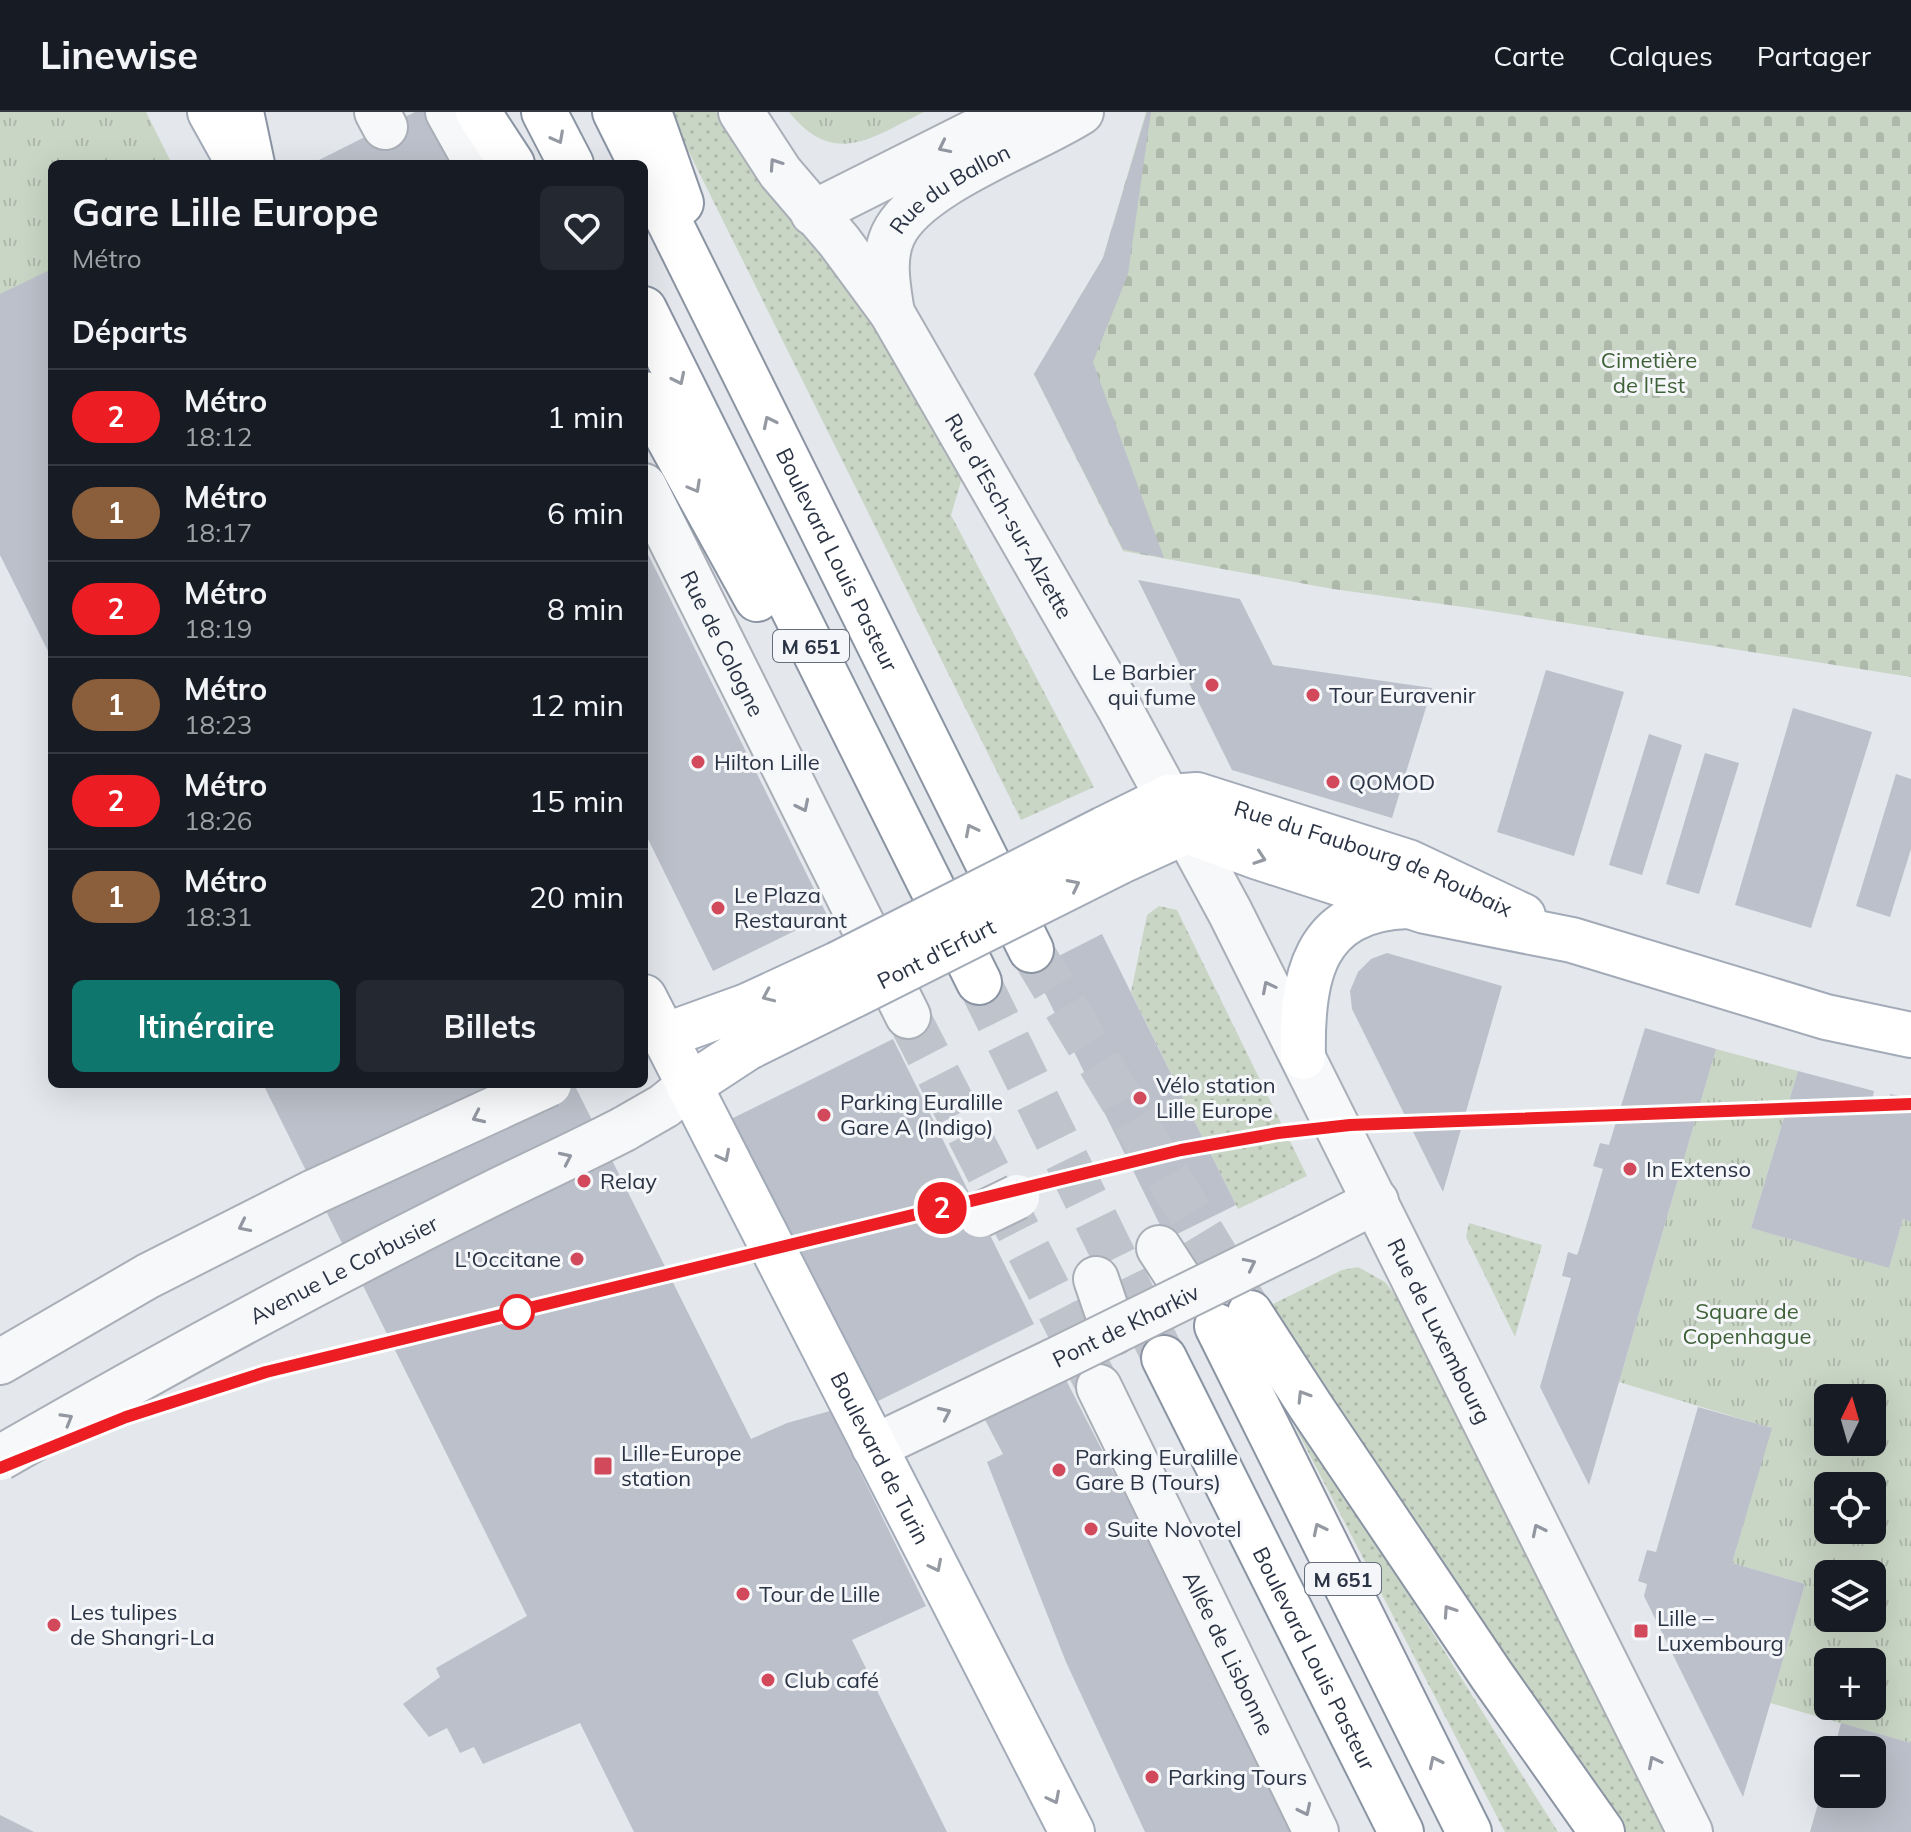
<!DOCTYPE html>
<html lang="fr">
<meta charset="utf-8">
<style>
:root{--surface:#171b24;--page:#242831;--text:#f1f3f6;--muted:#9ea1a6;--line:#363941;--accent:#0f766e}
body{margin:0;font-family:Mulish,sans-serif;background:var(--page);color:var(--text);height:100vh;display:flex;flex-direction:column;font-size:30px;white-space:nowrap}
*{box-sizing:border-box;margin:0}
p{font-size:26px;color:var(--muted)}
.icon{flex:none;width:44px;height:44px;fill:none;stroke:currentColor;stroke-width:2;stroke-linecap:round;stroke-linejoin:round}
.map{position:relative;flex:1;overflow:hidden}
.details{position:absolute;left:48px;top:48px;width:600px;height:928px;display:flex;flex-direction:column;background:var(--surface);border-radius:12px;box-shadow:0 8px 32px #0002}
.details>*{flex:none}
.badge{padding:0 16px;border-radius:26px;font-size:28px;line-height:52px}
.needle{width:52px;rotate:5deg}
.fabs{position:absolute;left:1814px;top:1272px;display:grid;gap:16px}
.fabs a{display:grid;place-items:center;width:72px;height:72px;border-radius:12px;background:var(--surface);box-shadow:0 8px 32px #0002;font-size:40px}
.map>.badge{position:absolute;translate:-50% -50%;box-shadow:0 0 0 4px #fff}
h2{padding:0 24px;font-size:30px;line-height:72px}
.round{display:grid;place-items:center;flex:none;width:84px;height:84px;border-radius:12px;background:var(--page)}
.head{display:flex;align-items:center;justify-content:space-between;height:136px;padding:0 24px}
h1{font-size:38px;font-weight:700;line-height:60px}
.primary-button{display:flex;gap:16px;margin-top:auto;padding:16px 24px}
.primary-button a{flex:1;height:92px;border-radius:12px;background:var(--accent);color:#fff;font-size:32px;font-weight:700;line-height:92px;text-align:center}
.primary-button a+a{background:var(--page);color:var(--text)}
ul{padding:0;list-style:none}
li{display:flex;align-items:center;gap:24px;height:96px;padding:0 24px;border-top:2px solid var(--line)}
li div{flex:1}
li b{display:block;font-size:30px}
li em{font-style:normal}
li .badge{min-width:88px;font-weight:700;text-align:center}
header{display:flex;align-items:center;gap:48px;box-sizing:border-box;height:112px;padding:0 40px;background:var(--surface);border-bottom:2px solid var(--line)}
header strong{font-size:38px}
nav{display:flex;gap:44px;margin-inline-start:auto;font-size:28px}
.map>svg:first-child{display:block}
</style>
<header>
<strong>Linewise</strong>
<nav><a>Carte</a><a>Calques</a><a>Partager</a></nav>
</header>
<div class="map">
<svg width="1911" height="1720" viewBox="0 0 1911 1720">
<defs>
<pattern id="grass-dots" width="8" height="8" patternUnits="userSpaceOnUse" patternTransform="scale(2)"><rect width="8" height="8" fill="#c9d6c5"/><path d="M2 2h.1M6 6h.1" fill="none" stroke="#adb8ab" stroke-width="1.8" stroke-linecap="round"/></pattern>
<pattern id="cemetery-stones" width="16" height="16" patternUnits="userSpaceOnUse" patternTransform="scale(2)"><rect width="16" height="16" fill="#c9d6c5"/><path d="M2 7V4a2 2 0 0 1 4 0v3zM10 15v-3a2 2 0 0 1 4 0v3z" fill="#adb8ab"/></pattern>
<pattern id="park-tufts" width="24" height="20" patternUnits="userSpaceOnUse" patternTransform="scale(2)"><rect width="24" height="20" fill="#c9d6c5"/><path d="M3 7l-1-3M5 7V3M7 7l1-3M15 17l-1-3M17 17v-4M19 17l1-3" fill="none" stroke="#adb8ab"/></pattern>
</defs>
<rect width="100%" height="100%" fill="#e4e7ec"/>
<g fill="url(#grass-dots)">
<polygon points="669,0 716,0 884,228 965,356 951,403 1094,675 1021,708"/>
<polygon points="1159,794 1177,798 1307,1064 1238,1097 1131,880 1147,803"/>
<polygon points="1469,1111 1542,1133 1515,1225 1466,1125"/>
<polygon points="1358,1155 1385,1170 1423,1219 1671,1720 1622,1720 1267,1195 1342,1158"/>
<polygon points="1258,1243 1558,1720 1505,1720"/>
</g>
<polygon fill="url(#cemetery-stones)" points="1146,0 1911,0 1911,565 1485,498 1333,477 1123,439 1034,262 1103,146"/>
<g fill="url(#park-tufts)" fill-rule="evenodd">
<polygon points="0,0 146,0 172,52 52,52 52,221 0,247"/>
<path d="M789,0H924C871,26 834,56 789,0Z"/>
<path d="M1716,937L1798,959L1751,1116L1889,1155L1903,1107L1911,1110V1631L1770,1591L1805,1472L1732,1451L1771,1316L1619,1270ZM1828,1286H1872V1330H1828ZM1828,1374H1872V1418H1828ZM1828,1462H1872V1506H1828ZM1828,1550H1872V1594H1828Z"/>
</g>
<g fill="#bbc0ca">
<polygon points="415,0 429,0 455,52 311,52"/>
<polygon points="1147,0 1151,0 1128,162 1093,250 1164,446 1123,437 1034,262 1103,146"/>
<polygon points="52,157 52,547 0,443 0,182"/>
<polygon points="644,434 827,803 713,859 644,719"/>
<polygon points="1138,468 1240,487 1273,553 1432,576 1392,706 1232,658"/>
<polygon points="1546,558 1624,580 1574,744 1497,720"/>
<polygon points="1793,596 1872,620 1811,816 1735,793"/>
<polygon points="1649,622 1682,633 1642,763 1609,753"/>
<polygon points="1705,641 1739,651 1699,782 1666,772"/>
<polygon points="1896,662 1911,667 1911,737 1890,805 1856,794"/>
<polygon points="1102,822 1236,1093 1167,1127 1033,857"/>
<polygon points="1387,841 1502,874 1443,1080 1352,897 1350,879 1358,860 1371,847"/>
<polygon points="1645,916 1716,937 1589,1373 1540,1275 1571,1166 1562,1164 1568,1140 1577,1143 1579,1138 1603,1057 1593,1054 1600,1031 1609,1033"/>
<polygon points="893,927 1034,1212 870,1293 729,1008"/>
<polygon points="1798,959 1874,979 1872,989 1888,994 1890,982 1911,986 1911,1110 1903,1107 1889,1156 1751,1116"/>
<polygon points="263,972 574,972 751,1327 787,1311 830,1299 840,1319 926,1494 852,1528 947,1720 634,1720 580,1611 483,1652 474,1635 460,1641 447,1616 429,1625 403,1592 440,1565 436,1556 527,1504"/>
<polygon points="1066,1268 1298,1720 1145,1720 1066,1550 987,1350 1003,1342 983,1304"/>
<polygon points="1698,1295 1772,1316 1732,1451 1805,1472 1743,1685 1644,1484 1647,1472 1638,1469 1647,1438 1656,1440"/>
<polygon points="1841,1611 1911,1631 1911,1720 1810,1720 1827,1660 1828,1682 1872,1682 1872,1638 1834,1638"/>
<polygon points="0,1703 34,1720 0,1720"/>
</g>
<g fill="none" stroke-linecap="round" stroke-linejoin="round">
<polyline stroke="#bfc3cb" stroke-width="44" stroke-dasharray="44 22" stroke-linecap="butt" points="908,904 1097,1272"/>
<g stroke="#bfc3cb" stroke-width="44" stroke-dasharray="44 22" stroke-linecap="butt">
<polyline points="1031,838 1247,1195"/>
<polyline points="979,870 1164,1246"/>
</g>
<g stroke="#a9aeb7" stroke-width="48">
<g id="minor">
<polyline points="377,0 385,15"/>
<polyline points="448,0 477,52"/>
<path id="s1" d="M741,0L780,60L839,129L892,201L1120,597L1230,800L1690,1720"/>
<polyline points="813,101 1014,0"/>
<path id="s2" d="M892,201C888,176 882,147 893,123C917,71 1033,31 1081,0"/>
<path id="s3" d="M644,374L908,904"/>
<polyline points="624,1017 664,994 689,974"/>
<polyline points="1306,1125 1376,1089"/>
<polyline points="1159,1136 1189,1182"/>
<polyline points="1096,1167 1114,1220"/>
<polyline points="0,1250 148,1164 314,1080"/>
<path id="s4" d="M1099,1275L1316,1720"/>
<polyline points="874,1335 1054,1249"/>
</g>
</g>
<g stroke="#a3abb8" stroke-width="48">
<g id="major">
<polyline points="210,0 239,52"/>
<path id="s5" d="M1104,717L1169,685L1197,683L1408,750L1523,804"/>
<polyline points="1119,750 1187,719 1258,745 1425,799 1572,828 1826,905 1911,923"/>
<path id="s6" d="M644,885L1072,1720"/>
<polyline points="664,924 747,894 838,852"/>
<path d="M1303,945C1301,866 1313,797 1408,794"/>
<polyline points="689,974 747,936 854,883"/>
</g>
</g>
<g stroke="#8b94a3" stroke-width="48">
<g id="highway">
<polyline points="241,0 252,52"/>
<polyline points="478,0 512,52"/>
<polyline points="544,0 571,52"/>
<polyline points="615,0 641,52"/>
<polyline points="649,0 681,91"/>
<path id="s7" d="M644,59L1031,838"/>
<polyline points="644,197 979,870"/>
<polyline points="644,282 757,487"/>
<polyline points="1250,1201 1311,1295 1492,1564 1602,1720"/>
<polyline points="1217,1214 1469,1720"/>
<path id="s8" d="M1164,1246L1401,1720"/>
</g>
</g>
<use href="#minor" stroke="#f7f8fa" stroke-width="44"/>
<use href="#major" stroke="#fff" stroke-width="44"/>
<use href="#highway" stroke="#fff" stroke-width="44"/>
<g stroke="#a9aeb7" stroke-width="48" stroke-linecap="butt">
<g id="minor-bridge">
<polyline points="314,1080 549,972"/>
<polyline points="980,1103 1017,1085"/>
<path id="s9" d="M1054,1249L1306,1125"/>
<path id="s10" d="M0,1346C154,1257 311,1172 471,1092C522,1066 574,1043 624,1017"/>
</g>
</g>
<g stroke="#a3abb8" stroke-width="48" stroke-linecap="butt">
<g id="major-bridge">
<polyline points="838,852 1104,717"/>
<path id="s11" d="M854,883L1119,750"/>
</g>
</g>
<use href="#minor-bridge" stroke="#f7f8fa" stroke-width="44"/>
<use href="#major-bridge" stroke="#fff" stroke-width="44"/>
</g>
<defs><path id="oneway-chevron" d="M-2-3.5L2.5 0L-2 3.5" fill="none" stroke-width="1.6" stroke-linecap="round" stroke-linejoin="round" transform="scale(2)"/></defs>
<g stroke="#959aa2">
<use href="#oneway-chevron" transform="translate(558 26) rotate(62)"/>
<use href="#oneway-chevron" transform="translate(679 267) rotate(64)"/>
<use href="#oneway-chevron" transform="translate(769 310) rotate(-116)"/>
<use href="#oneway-chevron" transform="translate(695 375) rotate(61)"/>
<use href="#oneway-chevron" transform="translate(971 718) rotate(-117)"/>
<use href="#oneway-chevron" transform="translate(1260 746) rotate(19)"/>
<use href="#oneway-chevron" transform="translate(1074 773) rotate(-27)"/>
<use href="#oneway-chevron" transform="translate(768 884) rotate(156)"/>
<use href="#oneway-chevron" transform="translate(724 1044) rotate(63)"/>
<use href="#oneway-chevron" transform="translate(1303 1284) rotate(-122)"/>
<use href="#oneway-chevron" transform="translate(1319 1417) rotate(-116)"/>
<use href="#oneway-chevron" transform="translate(936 1454) rotate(63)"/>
<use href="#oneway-chevron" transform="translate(1449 1499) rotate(-124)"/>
<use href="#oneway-chevron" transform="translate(1435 1650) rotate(-116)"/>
<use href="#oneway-chevron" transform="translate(1054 1686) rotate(63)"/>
</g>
<g stroke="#9196a0">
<use href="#oneway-chevron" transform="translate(944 35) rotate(154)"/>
<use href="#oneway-chevron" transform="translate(775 52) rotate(-124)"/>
<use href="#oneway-chevron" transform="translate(803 694) rotate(64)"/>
<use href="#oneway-chevron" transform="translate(1268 875) rotate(-117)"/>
<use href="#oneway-chevron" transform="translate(478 1005) rotate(155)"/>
<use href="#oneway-chevron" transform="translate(566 1046) rotate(-25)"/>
<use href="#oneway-chevron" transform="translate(244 1114) rotate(154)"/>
<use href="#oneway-chevron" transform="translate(1250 1152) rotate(-26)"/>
<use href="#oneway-chevron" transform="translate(945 1301) rotate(-25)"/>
<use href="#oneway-chevron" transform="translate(67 1307) rotate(-30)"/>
<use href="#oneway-chevron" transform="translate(1538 1418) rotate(-116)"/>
<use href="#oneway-chevron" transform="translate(1654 1650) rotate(-117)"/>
<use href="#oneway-chevron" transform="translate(1305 1698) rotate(64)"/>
</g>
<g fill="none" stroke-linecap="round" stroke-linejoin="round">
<g stroke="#fff" stroke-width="18">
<polyline id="line" points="0,1356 126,1305 266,1260 1181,1038 1278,1021 1350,1013 1911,992"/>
</g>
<use href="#line" stroke="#ed1d24" stroke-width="12"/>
</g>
<g fill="#d1495b" stroke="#f4f6f9" stroke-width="3">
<circle cx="1212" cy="573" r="8"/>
<circle cx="1313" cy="583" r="8"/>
<circle cx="698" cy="650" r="8"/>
<circle cx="1333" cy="670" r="8"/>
<circle cx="718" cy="796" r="8"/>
<circle cx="1140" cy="986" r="8"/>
<circle cx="824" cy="1003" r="8"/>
<circle cx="1630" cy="1057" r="8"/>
<circle cx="584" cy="1069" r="8"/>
<circle cx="577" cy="1147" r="8"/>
<rect x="593" y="1344" width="20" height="20" rx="4"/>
<circle cx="1059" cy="1358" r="8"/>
<circle cx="1091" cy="1417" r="8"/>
<circle cx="743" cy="1482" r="8"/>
<circle cx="54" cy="1513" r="8"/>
<rect x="1633" y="1511" width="16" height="16" rx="4"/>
<circle cx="768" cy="1568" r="8"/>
<circle cx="1152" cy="1665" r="8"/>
</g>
<circle fill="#fff" stroke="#ed1d24" stroke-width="4" cx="517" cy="1200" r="16"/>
<g text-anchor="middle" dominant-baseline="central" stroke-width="6" stroke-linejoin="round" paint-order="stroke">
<g fill="#f4f6f9" stroke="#676e7b" stroke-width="2">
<rect x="773" y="518" width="76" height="32" rx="6"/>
<rect x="1305" y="1451" width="76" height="32" rx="6"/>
</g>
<g font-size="20" font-weight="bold" fill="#2b3445">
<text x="811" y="534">M 651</text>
<text x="1343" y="1467">M 651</text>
</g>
<g font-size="22" fill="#2b3445" stroke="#f4f6f9">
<text stroke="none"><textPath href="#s2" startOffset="154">Rue du Ballon</textPath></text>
<text stroke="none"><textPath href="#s1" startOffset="486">Rue d'Esch-sur-Alzette</textPath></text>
<text stroke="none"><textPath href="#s7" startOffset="434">Boulevard Louis Pasteur</textPath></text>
<text stroke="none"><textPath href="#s3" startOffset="176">Rue de Cologne</textPath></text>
<text stroke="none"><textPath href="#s5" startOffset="288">Rue du Faubourg de Roubaix</textPath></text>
<text stroke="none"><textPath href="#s11" startOffset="92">Pont d'Erfurt</textPath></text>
<text stroke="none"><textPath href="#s10" startOffset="392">Avenue Le Corbusier</textPath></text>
<text stroke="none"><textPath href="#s9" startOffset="80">Pont de Kharkiv</textPath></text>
<text stroke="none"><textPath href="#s1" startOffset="1408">Rue de Luxembourg</textPath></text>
<text stroke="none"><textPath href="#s6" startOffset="518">Boulevard de Turin</textPath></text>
<text stroke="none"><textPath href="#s4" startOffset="296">Allée de Lisbonne</textPath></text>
<text stroke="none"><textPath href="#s8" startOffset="336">Boulevard Louis Pasteur</textPath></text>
</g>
<g font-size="22" fill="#3f6138" stroke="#f4f6f9">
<text x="1649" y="248">Cimetière<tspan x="1649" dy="25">de l'Est</tspan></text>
<text x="1747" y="1199">Square de<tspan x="1747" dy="25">Copenhague</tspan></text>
</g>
<g font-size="22" fill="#2b3445" stroke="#f4f6f9" text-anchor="start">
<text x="1196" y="560" text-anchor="end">Le Barbier<tspan x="1196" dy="25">qui fume</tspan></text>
<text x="1329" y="583">Tour Euravenir</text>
<text x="714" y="650">Hilton Lille</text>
<text x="1349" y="670">QOMOD</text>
<text x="734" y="783">Le Plaza<tspan x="734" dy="25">Restaurant</tspan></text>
<text x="1156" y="973">Vélo station<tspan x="1156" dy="25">Lille Europe</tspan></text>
<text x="840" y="990">Parking Euralille<tspan x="840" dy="25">Gare A (Indigo)</tspan></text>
<text x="1646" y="1057">In Extenso</text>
<text x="600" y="1069">Relay</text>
<text x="561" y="1147" text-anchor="end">L'Occitane</text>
<text x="621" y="1341">Lille-Europe<tspan x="621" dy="25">station</tspan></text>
<text x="1075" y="1345">Parking Euralille<tspan x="1075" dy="25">Gare B (Tours)</tspan></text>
<text x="1107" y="1417">Suite Novotel</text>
<text x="759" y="1482">Tour de Lille</text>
<text x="70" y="1500">Les tulipes<tspan x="70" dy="25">de Shangri-La</tspan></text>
<text x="1657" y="1506">Lille –<tspan x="1657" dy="25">Luxembourg</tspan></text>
<text x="784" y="1568">Club café</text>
<text x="1168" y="1665">Parking Tours</text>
</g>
</g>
</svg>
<div class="fabs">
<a><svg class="needle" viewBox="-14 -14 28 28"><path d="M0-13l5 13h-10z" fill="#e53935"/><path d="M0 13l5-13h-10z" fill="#9ea1a6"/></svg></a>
<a><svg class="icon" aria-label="locate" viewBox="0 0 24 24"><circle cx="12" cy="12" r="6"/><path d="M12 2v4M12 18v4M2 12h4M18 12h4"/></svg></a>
<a><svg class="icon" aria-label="layers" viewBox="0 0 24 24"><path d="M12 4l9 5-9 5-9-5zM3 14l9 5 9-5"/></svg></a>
<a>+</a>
<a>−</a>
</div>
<b class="badge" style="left:942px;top:1096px;background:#ed1d24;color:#fff">2</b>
<section class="details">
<div class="head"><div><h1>Gare Lille Europe</h1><p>Métro</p></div><a class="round"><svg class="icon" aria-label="heart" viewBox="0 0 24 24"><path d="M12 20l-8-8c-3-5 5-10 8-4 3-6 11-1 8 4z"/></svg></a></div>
<h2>Départs</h2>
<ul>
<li><span class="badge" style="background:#ed1d24;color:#fff">2</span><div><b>Métro</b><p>18:12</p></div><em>1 min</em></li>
<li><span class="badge" style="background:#8b5e3c;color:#fff">1</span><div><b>Métro</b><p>18:17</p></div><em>6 min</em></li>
<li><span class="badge" style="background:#ed1d24;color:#fff">2</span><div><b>Métro</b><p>18:19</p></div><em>8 min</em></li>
<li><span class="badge" style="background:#8b5e3c;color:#fff">1</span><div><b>Métro</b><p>18:23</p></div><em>12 min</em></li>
<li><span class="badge" style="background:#ed1d24;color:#fff">2</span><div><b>Métro</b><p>18:26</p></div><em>15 min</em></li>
<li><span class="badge" style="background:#8b5e3c;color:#fff">1</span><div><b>Métro</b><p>18:31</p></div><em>20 min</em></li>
</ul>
<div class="primary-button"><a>Itinéraire</a><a>Billets</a></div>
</section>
</div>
